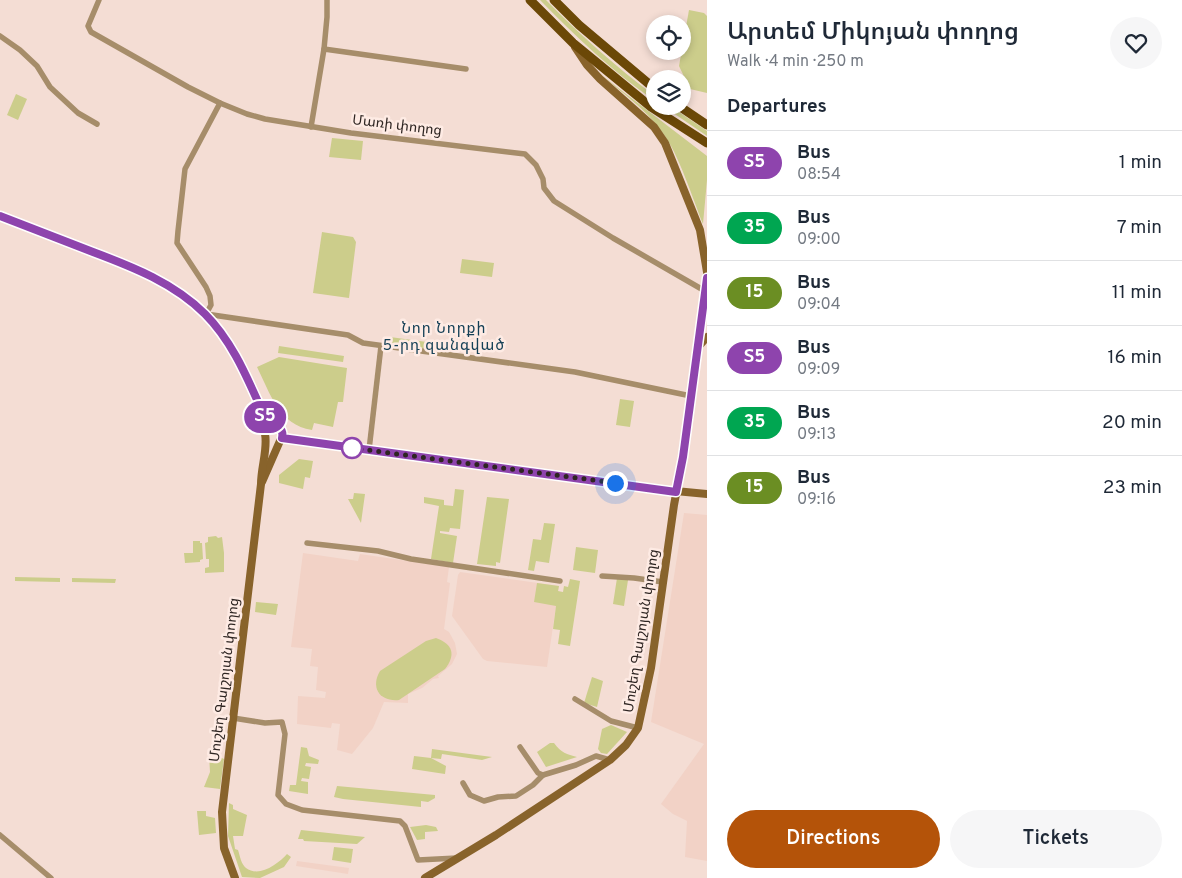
<!DOCTYPE html>
<meta charset="utf-8">
<style>
:root{--surface:#fff;--page:#f6f6f7;--text:#1f2937;--muted:#747a83;--line:#e0e1e3;--accent:#b45309}
body{margin:0;font-family:Overpass,"Noto Sans Armenian",sans-serif;background:var(--page);color:var(--text);height:100vh;display:flex;flex-direction:column;font-size:19px;white-space:nowrap}
*{box-sizing:border-box;margin:0}
p{font-size:16px;color:var(--muted)}
.icon{flex:none;width:28px;height:28px;fill:none;stroke:currentColor;stroke-width:2;stroke-linecap:round;stroke-linejoin:round}
.map{position:relative;flex:1;overflow:hidden}
.sheet{display:flex;flex-direction:column;background:var(--surface);width:475px}
.sheet>*{flex:none}
.badge{padding:0 10px;border-radius:16px;font-size:18px;line-height:32px}
.controls{position:absolute;left:646px;top:15px;display:grid;gap:10px}
.controls a{display:grid;place-items:center;width:45px;height:45px;border-radius:50%;background:var(--surface);box-shadow:0 2px 8px #0003;font-size:25px}
.you{position:absolute;width:25px;height:25px;margin:-12px;border:4px solid #fff;border-radius:50%;background:#1a73e8;box-shadow:0 0 0 8px #1a73e833}
.map>.badge{position:absolute;translate:-50% -50%;box-shadow:0 0 0 2px #fff}
h2{padding:0 20px;font-size:19px;line-height:45px}
.round{display:grid;place-items:center;flex:none;width:52px;height:52px;border-radius:26px;background:var(--page)}
.overview{display:flex;align-items:center;justify-content:space-between;height:85px;padding:0 20px}
h1{font-size:24px;font-weight:600;line-height:38px}
.primary-button{display:flex;gap:10px;margin-top:auto;padding:10px 20px}
.primary-button a{flex:1;height:58px;border-radius:30px;background:var(--accent);color:#fff;font-size:20px;font-weight:600;line-height:58px;text-align:center}
.primary-button a+a{background:var(--page);color:var(--text)}
ul{padding:0;list-style:none}
li{display:flex;align-items:center;gap:15px;height:65px;padding:0 20px;border-top:1px solid var(--line)}
li div{flex:1}
li b{display:block;font-size:19px}
li em{font-style:normal}
li .badge{min-width:55px;font-weight:700;text-align:center}
main{display:flex;flex:1;min-height:0}
.map>svg:first-child{display:block}
</style>
<main>
<div class="map">
<svg width="707" height="878" viewBox="0 0 707 878">
<rect width="100%" height="100%" fill="#f4ddd4"/>
<g fill="#f2d2c6">
<polygon points="684,513 707,515 707,861 685,857 687,821 673,814 661,804 704,744 651,722"/>
<polygon points="303,553 358,561 360,554 449,567 447,582 450,583 444,629 449,632 455,643 457,654 452,664 438,676 439,678 433,679 422,688 408,694 408,703 384,702 373,728 352,754 337,750 340,724 332,723 331,728 297,724 298,696 325,698 326,692 316,690 318,667 310,666 312,649 291,647"/>
<polygon points="460,572 559,586 547,667 487,661 483,659 452,616 458,575"/>
<polygon points="297,861 349,868 348,874 296,866"/>
</g>
<g fill="#cccd8b">
<path d="M540,0H546C580,35 616,67 655,96V101C613,72 576,37 540,0Z"/>
<polygon points="689,10 704,13 707,16 707,93 690,89 679,66"/>
<path d="M600,74L707,156V180L703,224C692,197 679,154 662,132C646,109 621,92 600,74Z"/>
<polygon points="16,94 27,99 18,120 7,115"/>
<polygon points="663,106 670,106 707,131 707,136"/>
<polygon points="332,138 363,141 361,160 329,157"/>
<polygon points="322,232 353,237 356,242 349,298 313,293"/>
<polygon points="462,259 494,263 492,277 460,273"/>
<polygon points="390,337 427,342 426,349 389,344"/>
<polygon points="279,346 344,356 343,362 278,353"/>
<path d="M279,357L347,368L343,402H338L333,427L314,423L312,430C279,425 270,393 257,367Z"/>
<polygon points="620,399 634,401 630,427 616,425"/>
<polygon points="299,459 313,461 310,478 305,477 303,489 279,483 279,475"/>
<polygon points="455,489 464,490 460,529 450,528 449,532 440,531 440,533 457,536 453,563 431,559 439,506 424,503 424,497 444,500 444,505 453,506"/>
<polygon points="354,493 365,494 361,523 348,499 353,499"/>
<polygon points="487,497 509,499 500,563 496,562 496,566 477,564"/>
<polygon points="544,523 555,524 549,563 536,561 534,571 528,570 533,539 541,540"/>
<polygon points="216,536 218,538 222,537 224,553 224,572 205,573 205,568 209,567 209,559 206,559 205,543 208,542 208,537"/>
<polygon points="193,541 200,541 200,543 202,543 203,559 200,560 200,562 185,563 184,553 193,553"/>
<polygon points="576,547 598,550 595,573 573,570"/>
<polygon points="15,577 60,578 60,582 15,581"/>
<polygon points="72,578 116,579 115,583 72,582"/>
<polygon points="617,578 628,580 624,606 613,604"/>
<polygon points="570,579 580,581 570,646 558,644 560,630 553,629 556,606 534,602 537,583 559,586 558,591 563,592 564,586 568,587"/>
<polygon points="256,602 278,604 276,615 255,612"/>
<path d="M436,638C453,644 456,655 445,669L399,700C380,702 370,688 380,671L426,641Z"/>
<polygon points="592,677 603,681 597,707 584,703"/>
<polygon points="611,725 627,732 607,754 601,753 598,749 602,729"/>
<path d="M550,743H554C561,753 567,754 577,757L546,767L537,752Z"/>
<polygon points="301,747 307,748 309,756 319,760 318,764 306,763 305,766 311,767 309,779 302,778 301,781 308,782 308,794 289,791 290,785 296,785"/>
<polygon points="432,749 492,757 482,760 442,754 441,759 431,758"/>
<polygon points="209,755 215,755 224,759 220,789 204,787 210,772"/>
<polygon points="414,756 431,758 446,766 445,774 412,769"/>
<polygon points="337,786 435,795 435,798 428,802 421,801 421,807 343,799 334,797"/>
<path d="M229,803L233,805V809L247,815L243,836H233L235,849L238,850C240,856 241,864 246,868C259,878 278,864 287,854L291,857L284,867L260,878L242,877L228,836Z"/>
<polygon points="197,811 206,811 206,816 215,818 216,833 199,835"/>
<polygon points="426,825 436,827 438,831 425,832 425,839 417,840 410,827"/>
<polygon points="301,830 365,837 357,844 304,841 303,839 298,839"/>
<polygon points="334,847 353,849 351,863 332,860"/>
</g>
<g fill="none" stroke-linecap="round" stroke-linejoin="round">
<g stroke="#a68d6a" stroke-width="5.5">
<polyline points="99,0 88,26 91,32 188,87 220,103 247,114 265,119 351,133 525,154 536,165 543,179 544,188 554,201 613,238 705,291"/>
<polyline points="0,36 20,50 37,66 50,87 78,113 97,124"/>
<polyline points="324,49 466,69"/>
<polyline points="220,103 185,169 178,231 177,243 206,287 210,296 211,305 206,314 348,335 363,343 575,372 691,396"/>
<polyline points="311,127 324,49 327,17 327,0"/>
<polyline points="369,450 381,346"/>
<polyline points="307,543 378,551 411,559 560,581"/>
<polyline points="602,576 634,578 663,582"/>
<polyline points="575,699 611,721 638,728"/>
<polyline points="233,718 265,723 282,722 285,734 278,795 286,804 302,810 400,821 405,826 418,860 457,858"/>
<polyline points="520,747 538,773 543,775 576,765 596,756 610,760"/>
<polyline points="463,783 470,795 484,801 498,797 516,796 533,785 543,775"/>
<polyline points="0,835 51,878"/>
</g>
<g stroke="#88632b" stroke-width="8">
<polyline points="575,47 587,65 600,79 654,127 665,143 700,230 707,272"/>
<path d="M0,216C28,227 57,238 86,249C139,270 194,290 227,341C244,367 255,398 269,426"/>
<polyline points="698,347 707,337"/>
<polyline points="282,438 665,490 707,494"/>
<polyline points="262,482 283,434 282,431 278,426 269,426"/>
<path d="M235,878L224,848L222,812L261,484C261,467 268,449 265,434L269,426"/>
<polyline points="425,878 496,835 610,760 626,745 638,728 651,668 674,505 683,457 707,278"/>
</g>
<g stroke="#6b4807" stroke-width="9">
<polyline points="530,0 573,43 651,107 707,143"/>
<polyline points="554,0 579,25 655,89"/>
<polyline points="679,106 707,125"/>
</g>
</g>
<g fill="none" stroke-linecap="round" stroke-linejoin="round">
<g stroke="#fff" stroke-width="11">
<path id="line" d="M0,216C31,228 62,240 93,252C133,267 174,283 205,314C236,345 251,388 269,426C278,424 284,429 282,438L676,492L683,457L707,278"/>
</g>
<use href="#line" stroke="#8e44ad" stroke-width="8"/>
<polyline stroke="#2e2522" stroke-width="5" stroke-dasharray="0 9" points="352,448 615,483"/>
</g>
<circle fill="#fff" stroke="#8e44ad" stroke-width="2.5" cx="352" cy="448" r="10"/>
<g text-anchor="middle" dominant-baseline="central" stroke-width="5" stroke-linejoin="round" paint-order="stroke">
<g font-size="14" fill="#2e2522" stroke="#feebe4">
<text transform="translate(397 126) rotate(7)">Մառի փողոց</text>
<text transform="translate(642 631) rotate(-81)">Մուշեղ Գալշոյան փողոց</text>
<text transform="translate(225 680) rotate(-83)">Մուշեղ Գալշոյան փողոց</text>
</g>
<g font-size="15" letter-spacing="1" fill="#164157" stroke="#feebe4">
<text x="444" y="329">Նոր Նորքի<tspan x="444" dy="17">5-րդ զանգված</tspan></text>
</g>
</g>
</svg>
<div class="controls">
<a><svg class="icon" aria-label="locate" viewBox="0 0 24 24"><circle cx="12" cy="12" r="6"/><path d="M12 2v4M12 18v4M2 12h4M18 12h4"/></svg></a>
<a><svg class="icon" aria-label="layers" viewBox="0 0 24 24"><path d="M12 4l9 5-9 5-9-5zM3 14l9 5 9-5"/></svg></a>
</div>
<div class="you" style="left:615px;top:483px"></div>
<b class="badge" style="left:265px;top:417px;background:#8e44ad;color:#fff">Տ5</b>
</div>
<section class="sheet">
<div class="overview"><div><h1>Արտեմ Միկոյան փողոց</h1><p>Walk · 4 min · 250 m</p></div><a class="round"><svg class="icon" aria-label="heart" viewBox="0 0 24 24"><path d="M12 20l-8-8c-3-5 5-10 8-4 3-6 11-1 8 4z"/></svg></a></div>
<h2>Departures</h2>
<ul>
<li><span class="badge" style="background:#8e44ad;color:#fff">Տ5</span><div><b>Bus</b><p>08:54</p></div><em>1 min</em></li>
<li><span class="badge" style="background:#00a651;color:#fff">35</span><div><b>Bus</b><p>09:00</p></div><em>7 min</em></li>
<li><span class="badge" style="background:#6b8e23;color:#fff">15</span><div><b>Bus</b><p>09:04</p></div><em>11 min</em></li>
<li><span class="badge" style="background:#8e44ad;color:#fff">Տ5</span><div><b>Bus</b><p>09:09</p></div><em>16 min</em></li>
<li><span class="badge" style="background:#00a651;color:#fff">35</span><div><b>Bus</b><p>09:13</p></div><em>20 min</em></li>
<li><span class="badge" style="background:#6b8e23;color:#fff">15</span><div><b>Bus</b><p>09:16</p></div><em>23 min</em></li>
</ul>
<div class="primary-button"><a>Directions</a><a>Tickets</a></div>
</section>
</main>
